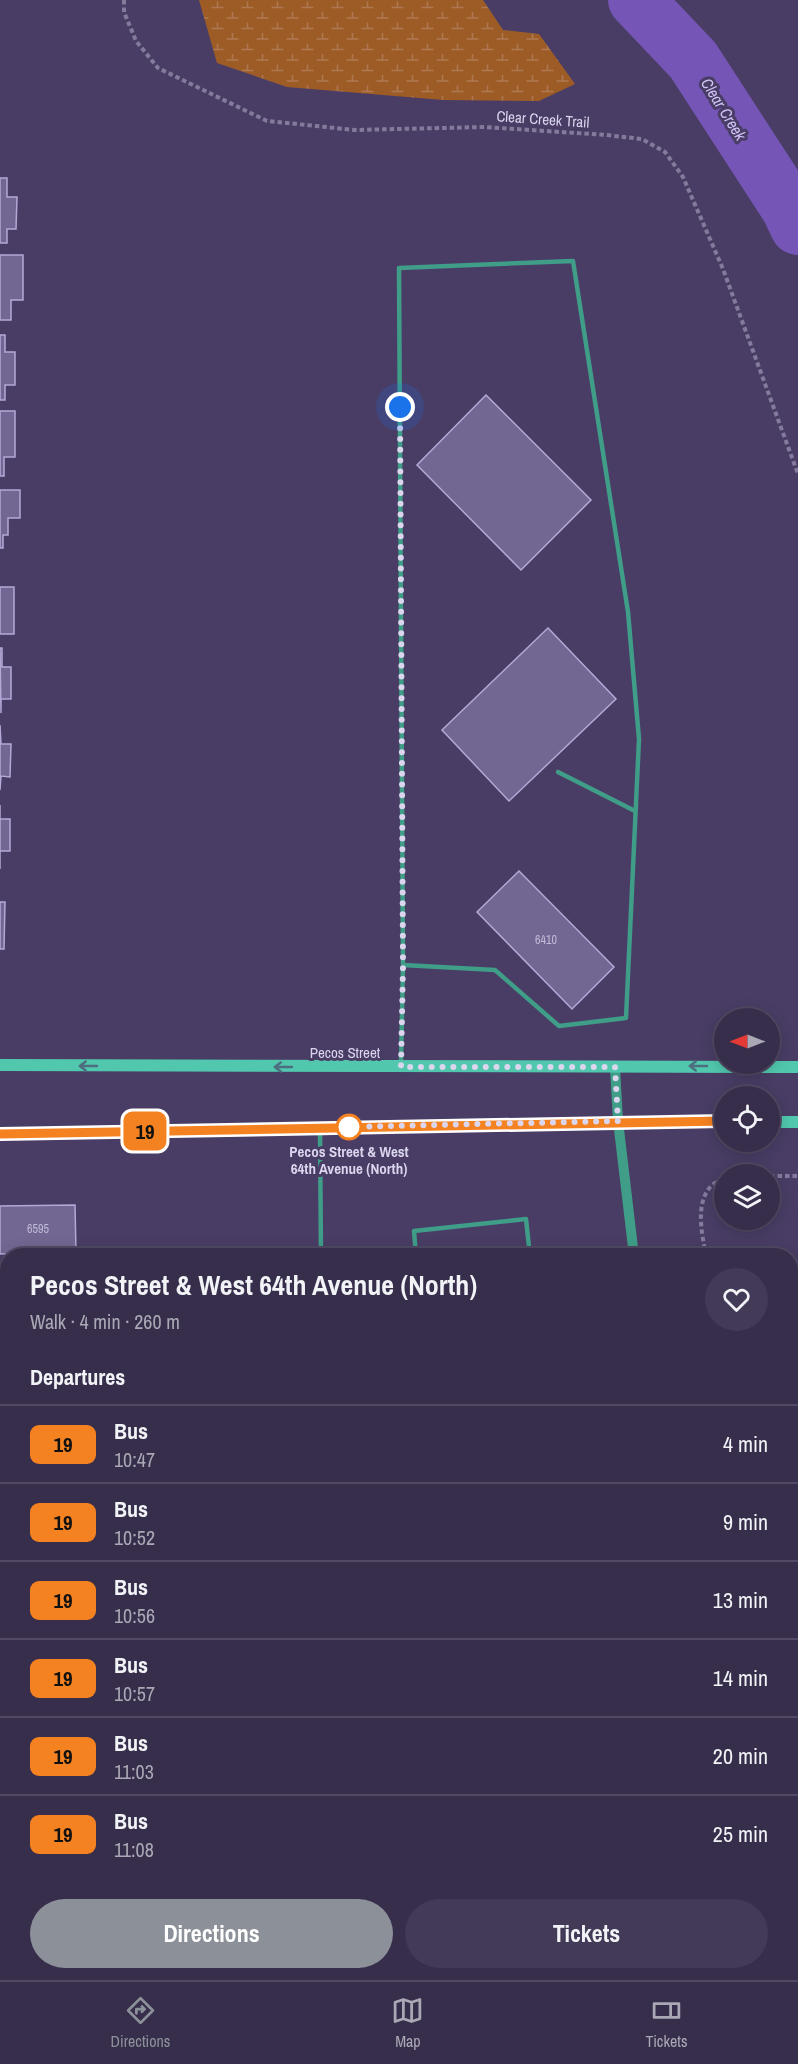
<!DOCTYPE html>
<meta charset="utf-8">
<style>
:root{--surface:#372e4c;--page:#423a56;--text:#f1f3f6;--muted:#aaa8b5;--line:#514a64;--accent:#8c9099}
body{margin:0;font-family:"Archivo Narrow",sans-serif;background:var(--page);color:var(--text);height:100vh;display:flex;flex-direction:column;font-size:22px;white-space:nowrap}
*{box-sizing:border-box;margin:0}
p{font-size:20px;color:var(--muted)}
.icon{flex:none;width:33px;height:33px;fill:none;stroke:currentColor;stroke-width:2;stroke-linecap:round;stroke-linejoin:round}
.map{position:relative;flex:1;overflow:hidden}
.drawer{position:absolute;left:0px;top:1248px;width:798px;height:732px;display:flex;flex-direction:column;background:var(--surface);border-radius:24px 24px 0 0;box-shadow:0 3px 15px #0003,0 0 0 2px var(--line)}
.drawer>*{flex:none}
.badge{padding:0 12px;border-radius:9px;font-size:21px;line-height:39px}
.needle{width:39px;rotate:270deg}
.tools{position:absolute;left:714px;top:1008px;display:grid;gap:12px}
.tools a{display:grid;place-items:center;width:66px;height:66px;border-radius:50%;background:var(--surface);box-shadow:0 3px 15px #0003,0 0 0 2px var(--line);font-size:30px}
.you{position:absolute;width:30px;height:30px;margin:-15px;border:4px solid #fff;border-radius:50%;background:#1a73e8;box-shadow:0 0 0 9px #1a73e833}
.map>.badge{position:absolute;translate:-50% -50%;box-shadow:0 0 0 3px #fff}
h2{padding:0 30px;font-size:22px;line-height:54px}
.round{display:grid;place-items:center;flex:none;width:63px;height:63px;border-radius:32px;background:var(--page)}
.headline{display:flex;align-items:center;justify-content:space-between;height:102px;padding:0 30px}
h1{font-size:28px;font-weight:700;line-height:45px}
.button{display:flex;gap:12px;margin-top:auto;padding:12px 30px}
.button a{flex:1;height:69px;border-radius:36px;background:var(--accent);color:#fff;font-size:24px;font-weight:700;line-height:69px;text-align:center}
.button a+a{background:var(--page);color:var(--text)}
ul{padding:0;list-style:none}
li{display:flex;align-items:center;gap:18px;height:78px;padding:0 30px;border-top:2px solid var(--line)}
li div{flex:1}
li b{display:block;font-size:22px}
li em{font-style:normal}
li .badge{min-width:66px;font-weight:700;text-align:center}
.menu{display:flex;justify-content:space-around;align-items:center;height:84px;border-top:2px solid var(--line);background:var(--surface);font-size:16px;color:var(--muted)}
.menu a{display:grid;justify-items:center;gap:3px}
.menu .on{color:var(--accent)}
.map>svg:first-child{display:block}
</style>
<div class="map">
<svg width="798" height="1980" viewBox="0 0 798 1980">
<defs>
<pattern id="wetland-marsh" width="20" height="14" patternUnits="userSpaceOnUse" patternTransform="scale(1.5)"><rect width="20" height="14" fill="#9d5b26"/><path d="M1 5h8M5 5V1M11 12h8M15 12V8" fill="none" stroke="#ae7950"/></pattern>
</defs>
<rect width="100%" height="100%" fill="#493d65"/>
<polygon fill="url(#wetland-marsh)" points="199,0 483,0 503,30 539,34 575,84 539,101 443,100 287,87 217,63"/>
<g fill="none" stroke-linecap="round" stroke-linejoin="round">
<polyline stroke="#7555b6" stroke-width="56" points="636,0 693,60 789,208 798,227"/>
</g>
<g fill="#726792" stroke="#b4a8d7" stroke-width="1.5">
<polygon points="0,178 7,178 7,197 17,197 16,229 7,229 7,243 0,243"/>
<polygon points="0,255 23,255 23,300 11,300 11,320 0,320"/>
<polygon points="0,335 5,335 5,352 15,352 15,385 5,385 5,400 0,400"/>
<polygon points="486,395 591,500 521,570 417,465"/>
<polygon points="0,411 15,411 15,457 4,457 4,476 0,476"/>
<polygon points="0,490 20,490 20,518 8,518 8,535 3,535 3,548 0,548"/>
<rect x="0" y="587" width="14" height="47"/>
<polygon points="548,628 616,699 509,801 442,730"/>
<polygon points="0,648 2,648 2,667 11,667 11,699 1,699 1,713"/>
<polygon points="0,725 1,744 11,744 10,777 1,776 0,790"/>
<polygon points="0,805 0,819 10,819 10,851 0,851 0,869"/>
<polygon points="519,871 614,967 572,1009 477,912"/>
<polygon points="0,902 5,902 4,949 0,949"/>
<polygon points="75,1205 76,1252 0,1254 0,1206"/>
<polygon points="169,1247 217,1248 217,1256 169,1256"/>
<rect x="0" y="1439" width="8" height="71"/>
<rect x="0" y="1761" width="8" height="187"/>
<rect x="308" y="1972" width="196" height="8"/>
</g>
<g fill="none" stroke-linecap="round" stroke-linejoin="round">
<g stroke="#847b9c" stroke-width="4" stroke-dasharray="4.5 3" stroke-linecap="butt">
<polyline points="124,0 124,12 136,41 158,68 267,121 355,130 485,127 606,135 642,139 665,152 683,177 723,269 798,474"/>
<polyline points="770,1176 798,1176"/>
<path d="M706,1256C701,1229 692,1190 724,1178"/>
<polyline points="790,1857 798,1887"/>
</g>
<g stroke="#3f9d88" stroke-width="4.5">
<polyline points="558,772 635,811"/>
<polyline points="401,1064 403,965 495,970 559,1026 626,1018 639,739 628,612 573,261 399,268 403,965"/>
<polyline points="320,1130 321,1256"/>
<polyline points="416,1256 414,1231 526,1219 530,1256"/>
<polyline points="0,1316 8,1316"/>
<polyline points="0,1394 8,1394"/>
<polyline points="2,1624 8,1617"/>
<polyline points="790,1789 798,1788"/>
<polyline points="0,1979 143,1977 143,1980"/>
</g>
<polyline stroke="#3f9d88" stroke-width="6" points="245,1980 245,1972"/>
<g stroke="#3f9d88" stroke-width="10">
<polyline points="615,1067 618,1121 634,1256"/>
<polyline points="748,1972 751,1980"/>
</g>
<g stroke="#51c8ae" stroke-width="12">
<polyline points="0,1065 798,1067"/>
<polyline points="770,1122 798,1122"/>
<polyline points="0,1134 724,1121"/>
</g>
</g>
<defs><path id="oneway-shaft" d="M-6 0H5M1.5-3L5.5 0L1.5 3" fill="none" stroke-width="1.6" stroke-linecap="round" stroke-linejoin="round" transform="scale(1.5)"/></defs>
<g stroke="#4c6e7f">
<use href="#oneway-shaft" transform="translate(88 1066) rotate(-180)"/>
<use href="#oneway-shaft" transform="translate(698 1066) rotate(180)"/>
<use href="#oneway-shaft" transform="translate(283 1067) rotate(-180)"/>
</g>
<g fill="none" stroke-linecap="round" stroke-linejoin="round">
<g stroke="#fff" stroke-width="14">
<polyline id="line" points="0,1134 724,1121"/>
</g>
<use href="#line" stroke="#f58220" stroke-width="9"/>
<polyline stroke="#dbd6ee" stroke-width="6" stroke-dasharray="0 10.8" points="349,1127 343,1127 618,1121 615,1067 401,1067 403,965 400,407"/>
</g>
<circle fill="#fff" stroke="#f58220" stroke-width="3" cx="349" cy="1127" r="12"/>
<g text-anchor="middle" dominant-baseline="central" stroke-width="6" stroke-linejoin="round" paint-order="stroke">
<g font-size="12" fill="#c1bad7">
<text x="546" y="940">6410</text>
<text x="38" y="1229">6595</text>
</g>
<g font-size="15" fill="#dbd6ee" stroke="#493d65">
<text transform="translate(543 119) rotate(4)">Clear Creek Trail</text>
<text x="345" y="1052">Pecos Street</text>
</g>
<g font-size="15" font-weight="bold" fill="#dbd6ee" stroke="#493d65">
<text x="349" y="1151">Pecos Street &amp; West<tspan x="349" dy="17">64th Avenue (North)</tspan></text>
</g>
<g font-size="16" font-style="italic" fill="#d0c3f6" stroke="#493d65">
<text transform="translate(724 109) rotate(58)">Clear Creek</text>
</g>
</g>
</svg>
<div class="tools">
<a><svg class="needle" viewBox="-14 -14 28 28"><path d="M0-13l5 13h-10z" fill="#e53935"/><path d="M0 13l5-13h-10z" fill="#aaa8b5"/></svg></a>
<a><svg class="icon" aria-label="locate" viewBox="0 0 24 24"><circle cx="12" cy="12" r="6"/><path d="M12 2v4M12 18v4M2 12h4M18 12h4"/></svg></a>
<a><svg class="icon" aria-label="layers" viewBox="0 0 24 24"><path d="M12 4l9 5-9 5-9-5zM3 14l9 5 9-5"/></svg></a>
</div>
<div class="you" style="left:400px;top:407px"></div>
<b class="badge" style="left:145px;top:1131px;background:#f58220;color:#111">19</b>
<section class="drawer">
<div class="headline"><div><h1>Pecos Street &amp; West 64th Avenue (North)</h1><p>Walk · 4 min · 260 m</p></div><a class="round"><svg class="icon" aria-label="heart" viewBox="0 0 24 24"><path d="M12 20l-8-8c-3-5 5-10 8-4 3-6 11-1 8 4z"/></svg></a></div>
<h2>Departures</h2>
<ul>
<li><span class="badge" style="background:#f58220;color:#111">19</span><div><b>Bus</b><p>10:47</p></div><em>4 min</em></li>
<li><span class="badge" style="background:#f58220;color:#111">19</span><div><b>Bus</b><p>10:52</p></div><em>9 min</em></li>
<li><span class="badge" style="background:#f58220;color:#111">19</span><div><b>Bus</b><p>10:56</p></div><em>13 min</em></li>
<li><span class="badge" style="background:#f58220;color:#111">19</span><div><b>Bus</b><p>10:57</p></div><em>14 min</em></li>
<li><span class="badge" style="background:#f58220;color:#111">19</span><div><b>Bus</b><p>11:03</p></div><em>20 min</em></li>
<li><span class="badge" style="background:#f58220;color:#111">19</span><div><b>Bus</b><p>11:08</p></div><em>25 min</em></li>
</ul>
<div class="button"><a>Directions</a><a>Tickets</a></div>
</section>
</div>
<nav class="menu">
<a class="on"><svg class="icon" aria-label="directions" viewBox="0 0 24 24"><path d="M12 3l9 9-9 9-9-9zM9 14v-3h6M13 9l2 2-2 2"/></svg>Directions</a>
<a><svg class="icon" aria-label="map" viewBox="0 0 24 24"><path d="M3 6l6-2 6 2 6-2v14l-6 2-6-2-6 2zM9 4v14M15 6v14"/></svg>Map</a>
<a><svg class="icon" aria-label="tickets" viewBox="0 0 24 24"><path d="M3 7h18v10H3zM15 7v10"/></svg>Tickets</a>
</nav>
